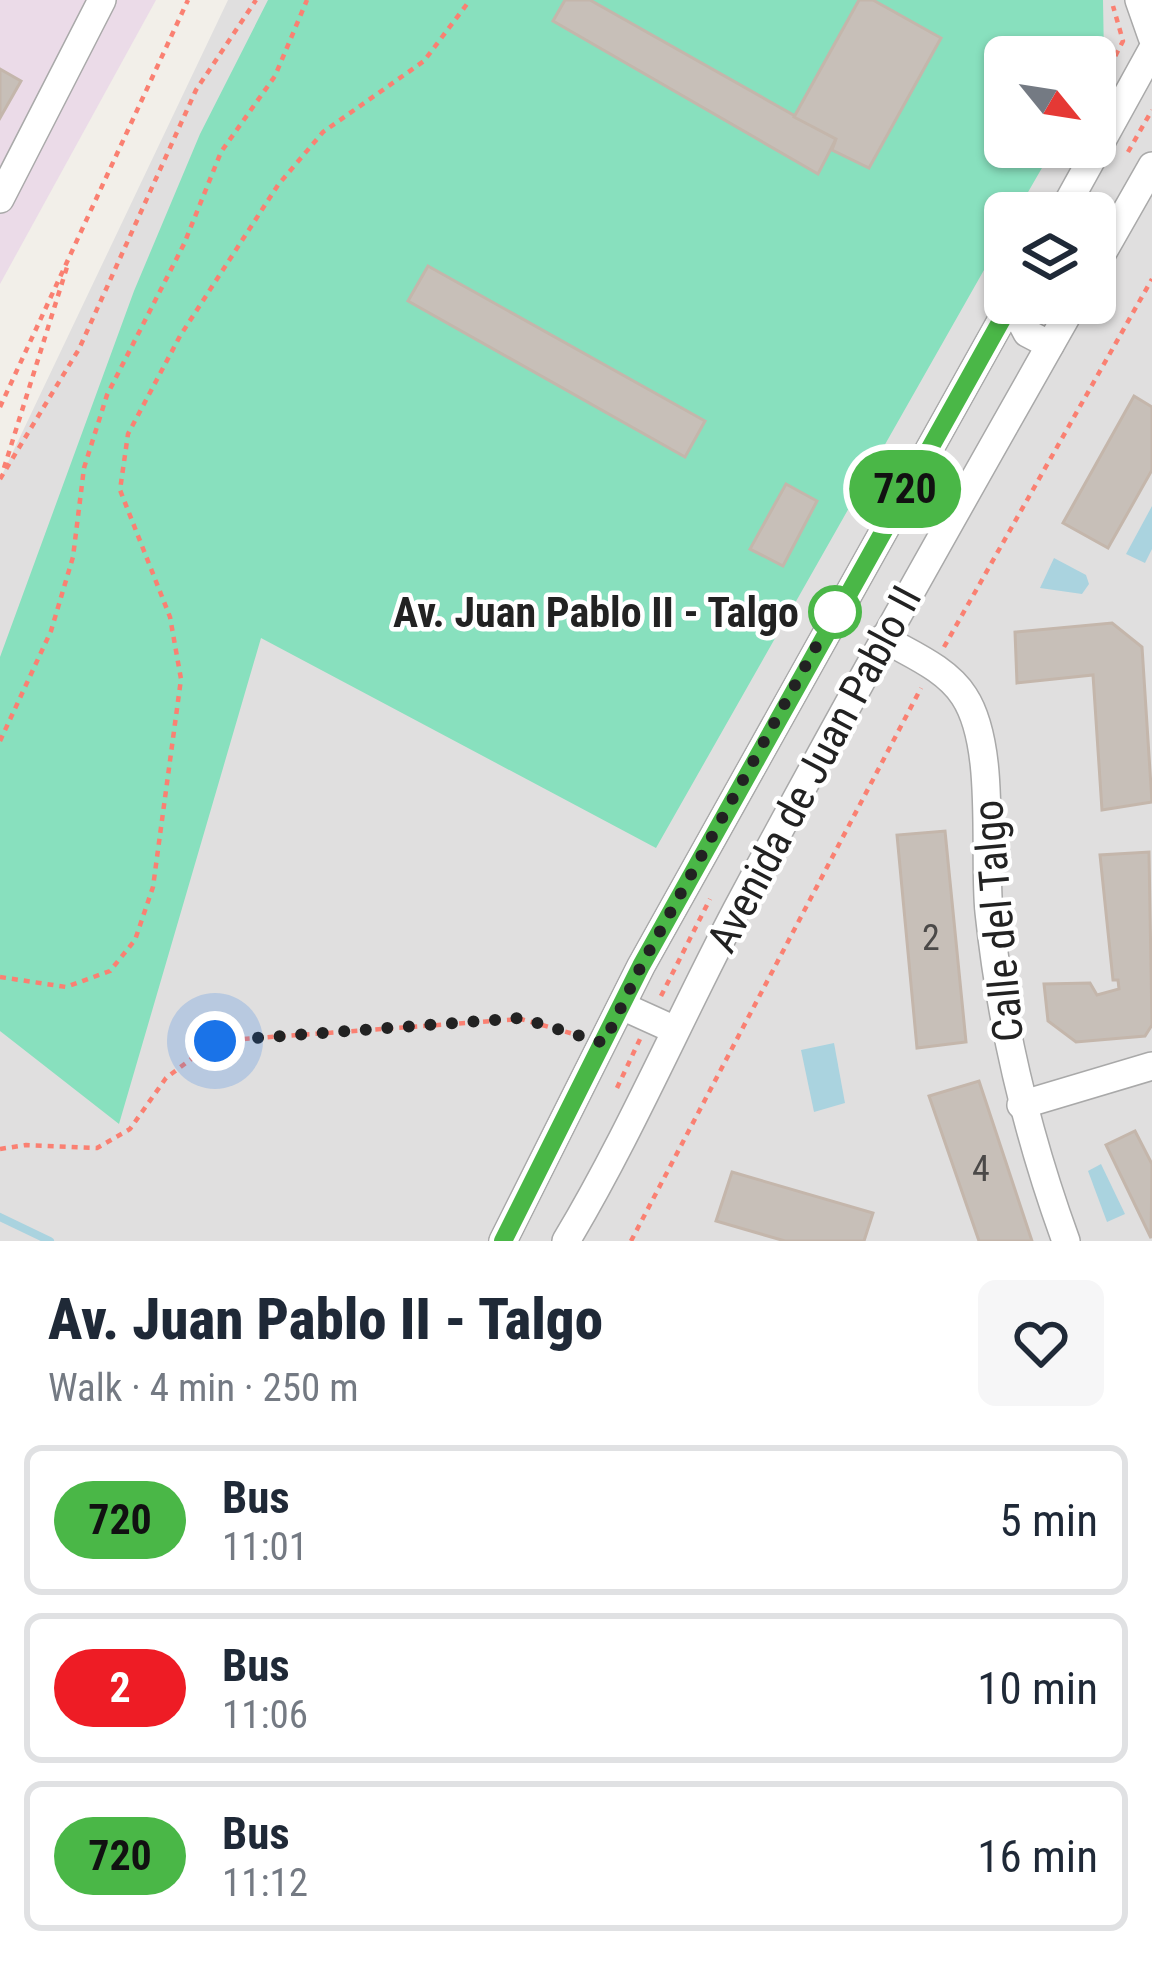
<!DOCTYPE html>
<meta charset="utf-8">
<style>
:root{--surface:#fff;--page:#f6f6f7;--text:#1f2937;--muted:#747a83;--line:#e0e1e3}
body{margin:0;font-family:"Roboto Condensed",sans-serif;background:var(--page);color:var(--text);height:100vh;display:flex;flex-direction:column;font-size:45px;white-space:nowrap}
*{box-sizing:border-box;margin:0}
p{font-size:39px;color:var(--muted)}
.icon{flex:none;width:66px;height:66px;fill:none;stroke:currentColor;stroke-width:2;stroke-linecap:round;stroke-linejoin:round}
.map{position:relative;height:1241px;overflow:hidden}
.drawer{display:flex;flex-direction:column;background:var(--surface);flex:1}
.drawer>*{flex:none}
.badge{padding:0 24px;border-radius:39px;font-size:42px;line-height:78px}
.needle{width:78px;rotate:120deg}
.controls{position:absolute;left:984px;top:36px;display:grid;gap:24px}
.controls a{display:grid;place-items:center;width:132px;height:132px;border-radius:18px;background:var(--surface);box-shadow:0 3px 9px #0004;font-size:60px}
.you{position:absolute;width:60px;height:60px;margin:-30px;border:9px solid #fff;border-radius:50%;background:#1a73e8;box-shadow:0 0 0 18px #1a73e833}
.map>.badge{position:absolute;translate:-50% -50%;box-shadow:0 0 0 6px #fff}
.round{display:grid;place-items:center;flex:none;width:126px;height:126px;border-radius:18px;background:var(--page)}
.overview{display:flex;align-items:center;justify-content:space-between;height:204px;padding:0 48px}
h1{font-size:57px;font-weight:800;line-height:90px}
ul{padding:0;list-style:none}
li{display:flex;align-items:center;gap:36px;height:150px;margin:0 24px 18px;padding:0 24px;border:6px solid var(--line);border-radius:18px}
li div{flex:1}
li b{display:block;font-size:45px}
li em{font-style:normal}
li .badge{min-width:132px;font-weight:700;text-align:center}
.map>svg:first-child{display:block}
</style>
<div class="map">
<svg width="1152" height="1241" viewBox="0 0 1152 1241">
<rect width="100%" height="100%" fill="#f2efe9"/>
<path fill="#e0dfdf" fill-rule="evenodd" d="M228,0H1152V1241H0V479ZM1005,57H1095V147H1005ZM1005,213H1095V303H1005Z"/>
<polygon fill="#ebdbe8" points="0,0 156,0 0,284"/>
<polygon fill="#88e0be" points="268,0 1103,0 1104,58 1095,74 1095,57 1005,57 1005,147 1054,147 1016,213 1005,213 1005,233 656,848 261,638 119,1124 0,1031 0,657 134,291 200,134"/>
<g fill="#aad3df">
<polygon points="1152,506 1152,549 1145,563 1126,554"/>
<polygon points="1054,558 1086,575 1089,584 1082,594 1040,588"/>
<polygon points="834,1043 845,1103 814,1112 801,1050"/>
<polygon points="1101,1164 1125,1214 1107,1222 1088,1171"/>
</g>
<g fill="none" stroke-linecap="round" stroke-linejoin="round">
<polyline stroke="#aad3df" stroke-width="8" points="0,1217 50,1241"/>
</g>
<g fill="#c7bfb8" stroke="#c4b6ab" stroke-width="3">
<polygon points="565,0 590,0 836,139 818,174 553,21"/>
<polygon points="859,0 873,0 941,38 869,168 832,150 836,139 794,117"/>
<polygon points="0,69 21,81 0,118"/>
<polygon points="428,266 705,421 685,457 408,301"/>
<polygon points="1134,396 1152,407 1152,470 1108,548 1063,523"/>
<polygon points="786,484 817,501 783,566 750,549"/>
<polygon points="1112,623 1142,647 1152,802 1102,810 1093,675 1017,683 1015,632"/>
<polygon points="945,831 966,1042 917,1048 897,835"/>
<polygon points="1149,852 1152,1025 1145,1036 1076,1042 1048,1021 1044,984 1090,983 1097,995 1119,989 1118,980 1113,980 1100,855"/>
<polygon points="979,1081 1032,1241 979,1241 929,1096"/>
<polygon points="1135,1131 1152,1164 1151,1238 1106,1145"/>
<polygon points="732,1172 873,1213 864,1241 785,1241 716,1221"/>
</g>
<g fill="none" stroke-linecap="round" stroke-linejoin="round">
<g stroke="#a9a9a9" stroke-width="30">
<g id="street">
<polyline points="1139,0 1152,37"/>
<polyline points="0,199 102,0"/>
<polyline points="1062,213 1152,50"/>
<polyline points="1095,266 1152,166"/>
<polyline points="1011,303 1027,333 1050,345"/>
<path d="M883,638C910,654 946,668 964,696C997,746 983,852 989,912C1001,1026 1027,1134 1066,1241"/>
<polyline points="622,1006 675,1030"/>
<polyline points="1021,1105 1152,1066"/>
<polyline points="503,1241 641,966 1011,303"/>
<path d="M566,1241C630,1134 679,1019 737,909C846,705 960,504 1074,303"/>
</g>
</g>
<g stroke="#fa8072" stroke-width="4.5" stroke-dasharray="6 6" stroke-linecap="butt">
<polyline points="1112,75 1107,72 1123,41 1113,6"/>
<polyline points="1128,152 1152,110"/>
<polyline points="0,407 188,0"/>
<polyline points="4,468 67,267"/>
<polyline points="0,479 79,349 196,90 256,0"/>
<polyline points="944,647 1152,279"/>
<polyline points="0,741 51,631 73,557 84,468 107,395 184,244 221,152 275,76 307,0"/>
<polyline points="0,977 66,987 110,971 135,940 153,887 181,679 170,617 120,490 128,434 180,336 278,185 323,132 424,61 470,0"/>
<polyline points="661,996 710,899"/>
<polyline points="617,1088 640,1039"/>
<polyline points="0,1149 26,1145 97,1148 130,1129 166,1078 215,1041 521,1019 577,1035"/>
<polyline points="631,1241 921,688"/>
</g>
<use href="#street" stroke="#fff" stroke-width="27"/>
</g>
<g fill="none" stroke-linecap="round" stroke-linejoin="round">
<g stroke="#fff" stroke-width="27">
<polyline id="line" points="503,1241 641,966 1011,303"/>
</g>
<use href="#line" stroke="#4ab747" stroke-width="18"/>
<polyline stroke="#222" stroke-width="12" stroke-dasharray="0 21.6" points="215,1041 521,1018 604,1043 641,966 835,612"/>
</g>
<circle fill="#fff" stroke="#4ab747" stroke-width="6" cx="835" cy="612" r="24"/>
<g text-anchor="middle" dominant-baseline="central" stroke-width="9" stroke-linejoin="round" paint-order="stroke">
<g font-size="36" fill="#4b4948">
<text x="931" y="938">2</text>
<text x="981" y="1169">4</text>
</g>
<g font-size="42" font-weight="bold" fill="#222" stroke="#fff" text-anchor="end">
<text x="799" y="612">Av. Juan Pablo II - Talgo</text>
</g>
<g font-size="42" fill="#222" stroke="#fff">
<text transform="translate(814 769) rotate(-62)">Avenida de Juan Pablo II</text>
<text transform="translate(998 921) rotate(-95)">Calle del Talgo</text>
</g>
</g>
</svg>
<div class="controls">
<a><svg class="needle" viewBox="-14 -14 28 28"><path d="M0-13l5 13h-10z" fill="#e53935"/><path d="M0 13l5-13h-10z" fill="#747a83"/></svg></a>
<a><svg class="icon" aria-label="layers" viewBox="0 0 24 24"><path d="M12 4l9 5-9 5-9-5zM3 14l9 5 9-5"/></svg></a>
</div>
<div class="you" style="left:215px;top:1041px"></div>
<b class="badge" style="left:905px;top:489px;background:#4ab747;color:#111">720</b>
</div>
<section class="drawer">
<div class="overview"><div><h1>Av. Juan Pablo II - Talgo</h1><p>Walk · 4 min · 250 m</p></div><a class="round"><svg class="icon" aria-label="heart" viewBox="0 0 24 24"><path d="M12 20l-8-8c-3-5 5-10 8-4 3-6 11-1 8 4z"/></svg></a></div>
<ul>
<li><span class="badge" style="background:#4ab747;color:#111">720</span><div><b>Bus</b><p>11:01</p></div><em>5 min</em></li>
<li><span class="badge" style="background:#ee1c25;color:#fff">2</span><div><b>Bus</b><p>11:06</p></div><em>10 min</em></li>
<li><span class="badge" style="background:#4ab747;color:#111">720</span><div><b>Bus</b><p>11:12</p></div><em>16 min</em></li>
</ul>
</section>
